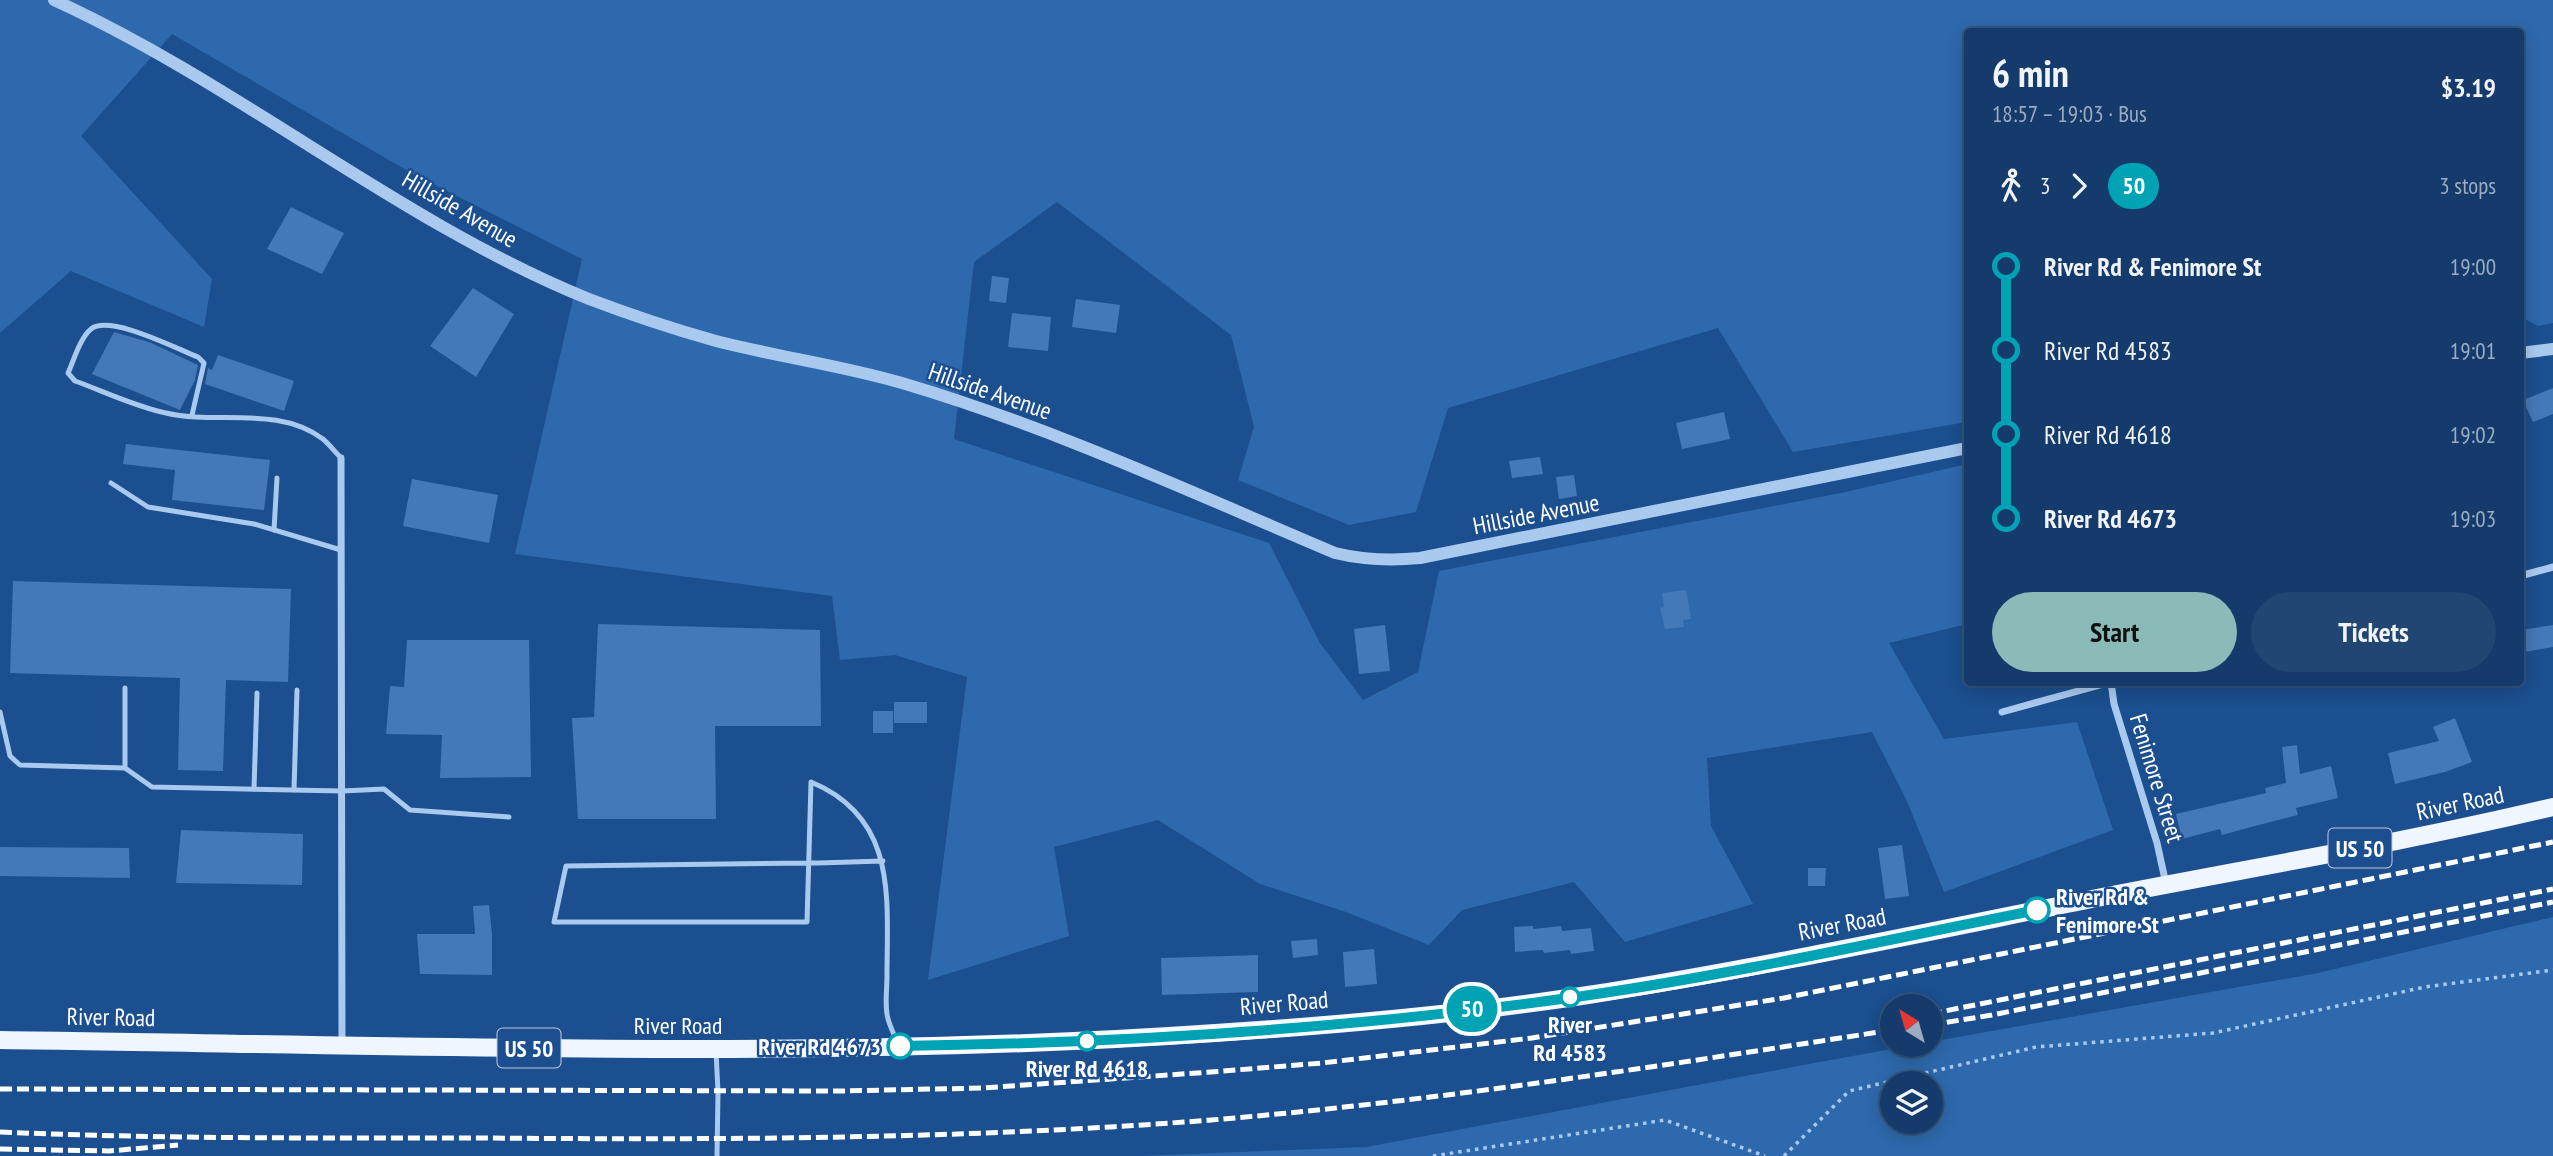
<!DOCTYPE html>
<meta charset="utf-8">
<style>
:root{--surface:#143b6b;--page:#214673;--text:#f1f3f6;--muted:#9dadc1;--line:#33557e;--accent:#8bbbb9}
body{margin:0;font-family:"PT Sans Narrow",sans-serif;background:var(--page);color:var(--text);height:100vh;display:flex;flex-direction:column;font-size:26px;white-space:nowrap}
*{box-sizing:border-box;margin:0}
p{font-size:23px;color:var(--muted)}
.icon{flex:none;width:38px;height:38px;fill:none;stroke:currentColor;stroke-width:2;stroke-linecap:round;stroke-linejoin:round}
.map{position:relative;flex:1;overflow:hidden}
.drawer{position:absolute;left:1964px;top:28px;width:560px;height:658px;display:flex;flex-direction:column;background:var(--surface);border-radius:7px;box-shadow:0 4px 18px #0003,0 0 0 2px var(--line)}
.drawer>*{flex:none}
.badge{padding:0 14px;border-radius:23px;font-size:24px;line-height:46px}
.needle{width:46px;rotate:323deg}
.buttons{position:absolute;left:1880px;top:994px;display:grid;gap:14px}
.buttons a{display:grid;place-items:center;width:63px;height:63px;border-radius:50%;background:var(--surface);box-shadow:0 4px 18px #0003,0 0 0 2px var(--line);font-size:35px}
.map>.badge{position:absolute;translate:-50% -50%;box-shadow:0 0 0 4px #fff}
.legs{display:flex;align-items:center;gap:10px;height:77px;padding:0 28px;font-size:23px}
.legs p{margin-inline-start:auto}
.summary{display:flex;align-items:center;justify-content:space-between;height:119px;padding:0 28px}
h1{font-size:38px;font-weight:600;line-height:52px}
.cta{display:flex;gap:14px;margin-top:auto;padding:14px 28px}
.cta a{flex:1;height:80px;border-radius:42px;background:var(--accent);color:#111;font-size:28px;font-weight:600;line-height:80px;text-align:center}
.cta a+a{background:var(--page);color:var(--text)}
ul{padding:0 28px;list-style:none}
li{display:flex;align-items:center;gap:24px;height:84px;font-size:26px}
li i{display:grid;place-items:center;width:10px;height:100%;margin:0 9px;background:currentColor}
li i::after{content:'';width:18px;height:18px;margin:-9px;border:5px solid;border-radius:50%;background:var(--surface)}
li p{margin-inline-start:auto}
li:first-child i{background:linear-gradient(#0000 50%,currentColor 0)}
li:last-child i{background:linear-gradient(currentColor 50%,#0000 0)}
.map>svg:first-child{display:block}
</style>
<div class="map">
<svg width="2553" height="1156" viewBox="0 0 2553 1156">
<rect width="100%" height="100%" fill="#1b4f8f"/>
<g fill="#2e69ad" fill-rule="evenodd">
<polygon points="0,0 2553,0 2553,323 2538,326 2520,316 2520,32 1967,32 1967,422 1793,452 1718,328 1448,408 1416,512 1349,525 1238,480 1254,427 1231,335 1057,202 974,262 954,439 1269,543 1320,643 1363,700 1418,672 1439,571 1841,493 1967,464 1967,624 1889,643 1944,739 2077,722 2113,830 1944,892 1906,799 1872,732 1707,758 1711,826 1753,904 1625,942 1574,882 1462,910 1429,945 1346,912 1260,884 1158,820 1054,847 1069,936 928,980 967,677 895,655 840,660 832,596 515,554 582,259 413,174 172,34 81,136 212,279 204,327 71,271 0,333"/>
<path d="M2553,917V1156H1141L1366,1147L1825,1061L1914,1045H1930V1042L2318,973ZM1892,1083H1930V1122H1892Z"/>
</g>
<g fill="#4478b7">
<polygon points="291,207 344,233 322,274 267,249"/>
<polygon points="992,276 1009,278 1006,303 989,301"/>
<polygon points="473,288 514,314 476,377 430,346"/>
<polygon points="1076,299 1120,305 1116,333 1072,327"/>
<polygon points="1012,313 1051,317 1048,351 1008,347"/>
<polygon points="114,332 149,342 198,365 195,380 180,410 92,374"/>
<polygon points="218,355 294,381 284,411 205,384 208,368 212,370"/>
<polygon points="2553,388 2553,414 2533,422 2523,400"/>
<polygon points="1724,412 1730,439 1682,449 1676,423"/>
<polygon points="126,444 270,460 264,510 172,500 175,470 123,464"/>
<polygon points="1540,457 1543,474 1512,478 1509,461"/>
<polygon points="1574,475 1577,496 1559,499 1556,477"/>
<polygon points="412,479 498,495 489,543 403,526"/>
<polygon points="13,581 291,589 288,682 226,680 223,771 178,770 180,678 10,673"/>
<polygon points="1686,590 1691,619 1683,620 1684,627 1665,629 1660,608 1664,607 1662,593"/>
<polygon points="598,624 820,630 821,726 715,726 716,819 578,819 572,718 594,717"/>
<polygon points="1385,625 1390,671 1359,674 1354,629"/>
<polygon points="2553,625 2553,647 2524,652 2521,630"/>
<polygon points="407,640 529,640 531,777 440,778 442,735 386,734 390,686 404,687"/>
<rect x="894" y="702" width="33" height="21"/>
<rect x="873" y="711" width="20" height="22"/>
<polygon points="2455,718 2472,762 2445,772 2395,784 2388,753 2439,741 2433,727"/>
<polygon points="2297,745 2300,774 2331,766 2338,798 2296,808 2298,815 2251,827 2222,835 2220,829 2182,839 2176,814 2266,793 2265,788 2286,783 2282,747"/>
<polygon points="181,830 303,834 302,885 176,883"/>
<polygon points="1902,845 1909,896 1885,899 1878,848"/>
<polygon points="0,847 129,848 130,878 0,876"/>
<polygon points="1808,868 1826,868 1825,886 1808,886"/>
<polygon points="489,905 492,934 492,975 420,974 417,934 475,934 473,906"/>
<polygon points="1533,926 1533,929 1561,926 1562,931 1591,928 1594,951 1571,954 1570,950 1544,953 1543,950 1515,952 1514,927"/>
<polygon points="1317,939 1318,955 1293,958 1291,941"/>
<polygon points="1374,949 1377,984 1345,987 1343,952"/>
<polygon points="1258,955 1258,992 1162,995 1161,958"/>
</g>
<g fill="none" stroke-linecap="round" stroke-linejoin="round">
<g stroke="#a9c9ee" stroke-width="3.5" stroke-dasharray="3.5 5" stroke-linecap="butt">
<polyline points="1433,1156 1665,1120 1765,1156"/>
<polyline points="1784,1156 1849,1091 2036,1047 2213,1033 2425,987 2553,970"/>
</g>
<g stroke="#a9c9ee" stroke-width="5">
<path d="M192,415L204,363L198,357C177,349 110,314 91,329C80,338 74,360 68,373L75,381C103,391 136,407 166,413C217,425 277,405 323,439C329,444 335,452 341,458"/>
<polyline points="111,483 148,507 254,524 341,550"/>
<polyline points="274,530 277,478"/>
<polyline points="125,688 125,768 152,787 342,791 384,789 410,810 509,817"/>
<polyline points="0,712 10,756 20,765 125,768"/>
<polyline points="254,789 257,693"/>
<polyline points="294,790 297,690"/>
<path d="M883,861L818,863H810L566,866L554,922H807L811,782C898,818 887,898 887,976C887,988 885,1002 887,1014C888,1023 894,1034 898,1044"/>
<polyline points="716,1051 718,1092 717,1156"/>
</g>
<g stroke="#a9c9ee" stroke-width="7">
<polyline points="341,458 342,1044"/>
<polyline points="2520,576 2553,567"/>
<polyline points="2002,712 2111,682 2114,704 2157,843 2166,884"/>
</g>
<g stroke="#a9c9ee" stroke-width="12">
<path d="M54,0C240,85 399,222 589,299C631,315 673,329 716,341C778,357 841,365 902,383C1051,427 1193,493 1335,553C1364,560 1390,561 1420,558L1967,448"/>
<polyline points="2520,353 2553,349"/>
</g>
<path stroke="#f0f6ff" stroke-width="18" d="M0,1040C405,1045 811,1061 1215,1033C1340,1025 1465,1014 1588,995C1759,968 1927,932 2097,898C2249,868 2402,843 2553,807"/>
<g stroke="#fff" stroke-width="5" stroke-dasharray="12 5" stroke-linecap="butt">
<polyline points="1930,1014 2553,889"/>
<polyline points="1930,1025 1992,1015 2553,902"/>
<polyline points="0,1089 842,1091 982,1088 1211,1072 1322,1063 1532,1038 1784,998 2553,842"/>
<path d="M0,1132C162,1139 324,1138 486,1138C728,1140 970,1139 1211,1120C1439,1101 1666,1065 1892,1030"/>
<polyline points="0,1149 109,1151 178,1145"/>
</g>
</g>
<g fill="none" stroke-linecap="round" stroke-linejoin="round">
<g stroke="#fff" stroke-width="16">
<path id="line-1" d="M900,1046C1128,1043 1357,1028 1583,996C1736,974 1886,940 2037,910"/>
</g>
<use href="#line-1" stroke="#00a3b4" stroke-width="10"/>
</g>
<g fill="#fff" stroke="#00a3b4" stroke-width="3.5">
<circle cx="2037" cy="910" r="12"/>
<circle cx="1570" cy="997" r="9"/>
<circle cx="1087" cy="1041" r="9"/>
<circle cx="900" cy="1046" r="12"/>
</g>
<g text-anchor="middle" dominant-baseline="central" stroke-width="5" stroke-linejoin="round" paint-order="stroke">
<g fill="#1b4f8f" stroke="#bbcadd" stroke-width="2">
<rect x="2328.5" y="828.5" width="63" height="39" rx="5"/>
<rect x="497.5" y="1028.5" width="63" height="39" rx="5"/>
</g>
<g font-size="23" font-weight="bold" fill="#fff">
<text x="2360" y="848">US 50</text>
<text x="529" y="1048">US 50</text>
</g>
<g font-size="24" fill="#fff" stroke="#1b4f8f">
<text transform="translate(460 209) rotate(30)">Hillside Avenue</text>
<text transform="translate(990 391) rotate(19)">Hillside Avenue</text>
<text transform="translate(1536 514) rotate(-11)">Hillside Avenue</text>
<text transform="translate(2157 778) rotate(73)">Fenimore Street</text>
<text transform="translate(2460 803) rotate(-12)">River Road</text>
<text transform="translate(1842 924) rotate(-11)">River Road</text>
<text transform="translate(1284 1003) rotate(-5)">River Road</text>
<text transform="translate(111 1017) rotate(1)">River Road</text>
<text x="678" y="1025">River Road</text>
</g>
<g font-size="24" font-weight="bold" fill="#fff" stroke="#1b4f8f">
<text x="2056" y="896" text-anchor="start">River Rd &amp;<tspan x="2056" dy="28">Fenimore St</tspan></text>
<text x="1570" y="1024">River<tspan x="1570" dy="28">Rd 4583</tspan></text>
<text x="881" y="1046" text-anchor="end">River Rd 4673</text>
<text x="1087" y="1068">River Rd 4618</text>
</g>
</g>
</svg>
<div class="buttons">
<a><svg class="needle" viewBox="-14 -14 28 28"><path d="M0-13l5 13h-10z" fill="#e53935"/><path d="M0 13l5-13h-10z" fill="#9dadc1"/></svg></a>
<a><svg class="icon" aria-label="layers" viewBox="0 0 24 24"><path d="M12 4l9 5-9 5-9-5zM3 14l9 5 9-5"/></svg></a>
</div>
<b class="badge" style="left:1472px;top:1009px;background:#00a3b4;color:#fff">50</b>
<section class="drawer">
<div class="summary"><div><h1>6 min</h1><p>18:57 – 19:03 · Bus</p></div><b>$3.19</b></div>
<div class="legs"><svg class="icon" aria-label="walk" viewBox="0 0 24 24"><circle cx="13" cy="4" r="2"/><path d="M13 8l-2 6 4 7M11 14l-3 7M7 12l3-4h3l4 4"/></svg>3<svg class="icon" aria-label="forward" viewBox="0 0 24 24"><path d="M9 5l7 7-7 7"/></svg><b class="badge" style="background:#00a3b4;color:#fff">50</b><p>3 stops</p></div>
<ul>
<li><i style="color:#00a3b4"></i><b>River Rd &amp; Fenimore St</b><p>19:00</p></li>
<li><i style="color:#00a3b4"></i><span>River Rd 4583</span><p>19:01</p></li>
<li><i style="color:#00a3b4"></i><span>River Rd 4618</span><p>19:02</p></li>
<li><i style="color:#00a3b4"></i><b>River Rd 4673</b><p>19:03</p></li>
</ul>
<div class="cta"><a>Start</a><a>Tickets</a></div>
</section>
</div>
